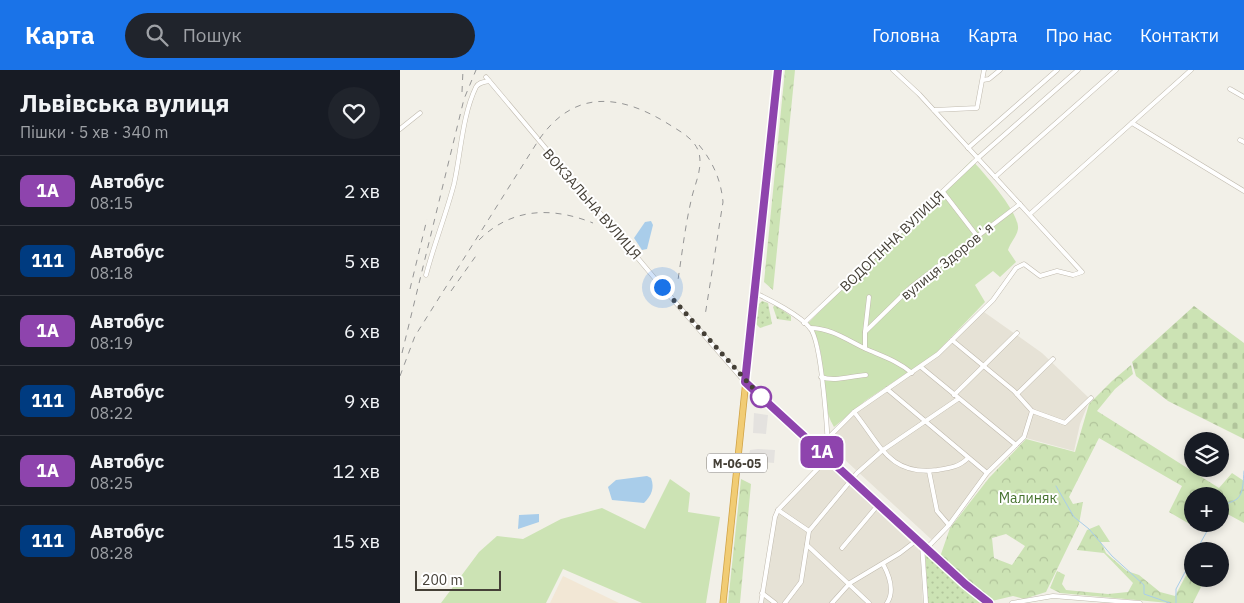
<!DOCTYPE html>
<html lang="uk">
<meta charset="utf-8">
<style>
:root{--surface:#171b24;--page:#20242c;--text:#f1f3f6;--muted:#9ea1a6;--line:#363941;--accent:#1a73e8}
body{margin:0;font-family:"IBM Plex Sans",sans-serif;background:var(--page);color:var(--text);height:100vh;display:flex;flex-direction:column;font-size:19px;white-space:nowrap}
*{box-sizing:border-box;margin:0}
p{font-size:16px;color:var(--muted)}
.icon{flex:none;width:28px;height:28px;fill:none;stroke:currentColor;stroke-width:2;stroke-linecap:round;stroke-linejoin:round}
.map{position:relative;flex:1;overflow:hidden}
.panel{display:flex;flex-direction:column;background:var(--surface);width:400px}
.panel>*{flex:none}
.badge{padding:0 10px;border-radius:8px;font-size:18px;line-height:32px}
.buttons{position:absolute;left:784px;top:362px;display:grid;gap:10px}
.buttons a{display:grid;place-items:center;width:45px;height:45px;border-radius:50%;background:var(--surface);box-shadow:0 2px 8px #0003;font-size:25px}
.scale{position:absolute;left:15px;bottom:12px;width:86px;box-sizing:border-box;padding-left:5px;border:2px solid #454037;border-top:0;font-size:14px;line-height:18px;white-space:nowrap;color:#454037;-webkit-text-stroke:4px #fff;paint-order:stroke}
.you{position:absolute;width:25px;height:25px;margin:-12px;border:4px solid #fff;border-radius:50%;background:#1a73e8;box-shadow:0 0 0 8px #1a73e833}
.map>.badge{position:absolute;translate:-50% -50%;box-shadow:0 0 0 2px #fff}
.round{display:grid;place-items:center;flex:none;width:52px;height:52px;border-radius:26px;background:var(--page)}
.summary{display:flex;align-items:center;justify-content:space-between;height:85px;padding:0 20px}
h1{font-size:24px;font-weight:700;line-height:38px}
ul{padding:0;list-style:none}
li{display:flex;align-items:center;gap:15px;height:70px;padding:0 20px;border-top:1px solid var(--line)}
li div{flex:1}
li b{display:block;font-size:19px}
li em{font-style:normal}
li .badge{min-width:55px;font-weight:700;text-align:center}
header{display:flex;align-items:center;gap:30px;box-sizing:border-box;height:70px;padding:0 25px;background:var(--accent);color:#fff}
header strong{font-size:24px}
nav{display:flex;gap:28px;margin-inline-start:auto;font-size:18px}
.search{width:350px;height:45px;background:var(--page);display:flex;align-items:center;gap:12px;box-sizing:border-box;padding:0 18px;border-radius:28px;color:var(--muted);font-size:19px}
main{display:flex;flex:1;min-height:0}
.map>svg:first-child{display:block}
</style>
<header>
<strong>Карта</strong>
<div class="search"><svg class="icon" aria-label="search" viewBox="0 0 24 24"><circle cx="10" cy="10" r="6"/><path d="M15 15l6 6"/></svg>Пошук</div>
<nav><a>Головна</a><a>Карта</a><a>Про нас</a><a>Контакти</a></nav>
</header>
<main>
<section class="panel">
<div class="summary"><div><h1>Львівська вулиця</h1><p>Пішки · 5 хв · 340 m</p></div><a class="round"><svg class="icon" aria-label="heart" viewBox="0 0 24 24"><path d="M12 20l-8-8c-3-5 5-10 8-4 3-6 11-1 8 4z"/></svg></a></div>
<ul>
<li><span class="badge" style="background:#8e44ad;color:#fff">1А</span><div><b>Автобус</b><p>08:15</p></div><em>2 хв</em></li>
<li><span class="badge" style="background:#003b80;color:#fff">111</span><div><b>Автобус</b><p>08:18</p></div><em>5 хв</em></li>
<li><span class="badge" style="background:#8e44ad;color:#fff">1А</span><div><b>Автобус</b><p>08:19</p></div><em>6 хв</em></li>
<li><span class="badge" style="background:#003b80;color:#fff">111</span><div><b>Автобус</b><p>08:22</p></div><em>9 хв</em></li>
<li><span class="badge" style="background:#8e44ad;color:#fff">1А</span><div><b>Автобус</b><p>08:25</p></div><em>12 хв</em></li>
<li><span class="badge" style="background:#003b80;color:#fff">111</span><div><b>Автобус</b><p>08:28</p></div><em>15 хв</em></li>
</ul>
</section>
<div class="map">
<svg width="844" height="533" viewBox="0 0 844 533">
<defs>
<pattern id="grass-dots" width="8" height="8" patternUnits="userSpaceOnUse" patternTransform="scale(1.25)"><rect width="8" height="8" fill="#cce3b4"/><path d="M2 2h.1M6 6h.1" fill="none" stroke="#b1c49b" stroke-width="1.8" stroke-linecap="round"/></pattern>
<pattern id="forest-crowns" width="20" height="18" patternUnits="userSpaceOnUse" patternTransform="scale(1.25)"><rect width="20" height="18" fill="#cce3b4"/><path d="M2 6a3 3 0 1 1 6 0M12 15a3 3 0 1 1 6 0" fill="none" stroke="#b1c49b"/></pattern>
<pattern id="cemetery-stones" width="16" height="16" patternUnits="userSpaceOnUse" patternTransform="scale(1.25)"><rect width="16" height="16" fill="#cce3b4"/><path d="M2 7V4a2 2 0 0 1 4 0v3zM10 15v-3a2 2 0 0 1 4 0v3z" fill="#b1c49b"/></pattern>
</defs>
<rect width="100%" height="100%" fill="#f2f0e8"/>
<g fill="#e6e2d6">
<polygon points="584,242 642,283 690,329 680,354 674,381 626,368 589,405 539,470 532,470 444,389 434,374 435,362 455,343 539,285"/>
<polygon points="426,393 520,481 523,533 363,533 376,450 381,439"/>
</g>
<polygon fill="#f2e7d5" points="163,506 219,533 150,533"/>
<g fill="url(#grass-dots)">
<polygon points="362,231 368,233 372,254 360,258 356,254 359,234"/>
<polygon points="375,235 391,246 391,251 377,249 373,237"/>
<polygon points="525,482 576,529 582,533 528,533"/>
</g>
<g fill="url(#forest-crowns)" fill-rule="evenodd">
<polygon points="385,0 395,0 373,220 364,212"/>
<path d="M731,295L733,304L715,319L697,341L819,418L832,403L844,411V453L820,440V426H792L793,456L769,442L782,416L699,368L669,427L673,434L683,432L679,454L646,522L624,529L613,526L592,531L580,524L540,487L550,458L589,408L626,369L675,382L689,334L712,311ZM606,464L625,476L612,495L594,488L592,468Z"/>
<polygon points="341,409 351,414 340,533 328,533"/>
<polygon points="699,455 710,472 701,472 706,483 727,501 739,505 760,522 775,526 792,494 792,509 805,509 793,533 769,533 660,523 650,518 657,501 665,505 662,514 666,520 708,524 728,522 733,513 704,483 677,480 687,460"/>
</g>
<polygon fill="url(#cemetery-stones)" points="794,236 844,273 844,369 768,331 736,306 732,292"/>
<g fill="#cce3b4">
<path d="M572,90C583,102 620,143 618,159C617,166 610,173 608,180L616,192L600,207L593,201L575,215L585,232L535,284L465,331L434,357C415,326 432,282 408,253Z"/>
<polygon points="270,409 290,423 288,442 320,447 306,533 242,533 163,499 146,533 41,533 79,482 97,466 123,469 161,449 202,438 245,459"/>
</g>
<g fill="#e4e2df">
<polygon points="354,343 368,345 366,364 353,363"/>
<polygon points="358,379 375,380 374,393 348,391 350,380"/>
</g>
<g fill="#a9cdea">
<polygon points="251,151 253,155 247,179 242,180 234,168 245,152"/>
<path d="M247,406L251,408C255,418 251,426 244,433L212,430L208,417L216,410Z"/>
<polygon points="139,444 139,452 118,459 119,445"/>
</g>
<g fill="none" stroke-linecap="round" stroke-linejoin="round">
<g stroke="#a9cdea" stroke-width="1">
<polyline points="656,416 674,447 689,459 712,486 744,515 744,524 770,533"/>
<path d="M820,439C825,433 831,433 837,429C844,423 843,410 844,401"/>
<polyline points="796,481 811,454"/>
<polyline points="776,533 776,519 792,489"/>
</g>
<g stroke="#c0baae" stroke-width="5">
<g id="minor">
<polyline points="86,7 262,217 345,312 578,526 589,533"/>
<polyline points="583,10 589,9 600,0"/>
<polyline points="830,19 844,27"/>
<polyline points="534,40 577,38 584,0"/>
<polyline points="732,53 844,121"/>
<polyline points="0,59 20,43"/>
<polyline points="840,70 844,72"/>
<polyline points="568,78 657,0"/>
<polyline points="595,107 716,0"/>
<polyline points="543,122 577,166"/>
<polyline points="630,144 791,0"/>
<path d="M26,205C34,174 46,145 54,114C61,83 62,46 76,17C79,12 84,12 89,11"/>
<path d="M355,223C369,229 401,246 410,258C422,271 428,367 428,388L378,440L375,447L361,533"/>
<polyline points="404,253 578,88 678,0"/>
<path d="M410,258C431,258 447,270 466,279C482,286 498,291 512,303"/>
<polyline points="465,262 469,227"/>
<polyline points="552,270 614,321 632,341 665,353 691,328"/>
<polyline points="465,278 465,262 511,217 620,134"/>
<polyline points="521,297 616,375"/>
<path d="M421,307C435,312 450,306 466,305"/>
<polyline points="487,319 587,403"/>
<polyline points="617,324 653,289"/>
<polyline points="554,325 617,263"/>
<path d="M454,342C480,374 489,406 537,400C550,398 559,397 568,388"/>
<polyline points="428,368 454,342 538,284 593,230 616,198 624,194 640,206 657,201 673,205 682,202 519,24 493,0"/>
<polyline points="529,401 537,441 549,455"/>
<polyline points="378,440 409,461"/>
<polyline points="407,475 469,533"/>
<polyline points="522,475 526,533"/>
<polyline points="442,478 478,435"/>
<polyline points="526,479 549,455 587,403 624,367 632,341"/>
<path d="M483,494C489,505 495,521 487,533"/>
<polyline points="362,523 375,533"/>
<polyline points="385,533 401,512 409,461 457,403 483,380 558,329"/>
<polyline points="432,533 450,513 500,483 517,470"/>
<polyline points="612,533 653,526 740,533"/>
</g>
</g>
<g stroke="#d0a244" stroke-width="7">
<polyline id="highway" points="323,533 378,0"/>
</g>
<use href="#minor" stroke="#fff" stroke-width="4"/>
<use href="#highway" stroke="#f1cc74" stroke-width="5.5"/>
<g stroke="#969696" stroke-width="1" stroke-dasharray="6 6" stroke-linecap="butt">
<polyline points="62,22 63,0"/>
<path d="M299,75C313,92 321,110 323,132L305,246"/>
<path d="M79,170C112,137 153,137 193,153"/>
<polyline points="10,219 27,149"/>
<polyline points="51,221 78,183"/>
<polyline points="2,283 64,29 76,0"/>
<path d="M0,306L15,266L138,71C174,18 221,24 270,55C281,62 295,69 299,83C303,100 294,115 291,131C285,157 282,184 278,210"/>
</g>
</g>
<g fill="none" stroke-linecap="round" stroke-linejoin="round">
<g stroke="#fff" stroke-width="11">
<polyline id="line" points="378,0 345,312 565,514 589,533"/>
</g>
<use href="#line" stroke="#8e44ad" stroke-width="8"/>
<polyline stroke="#454037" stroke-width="5" stroke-dasharray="0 9" points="262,217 361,327"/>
</g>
<circle fill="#fff" stroke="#8e44ad" stroke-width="2.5" cx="361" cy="327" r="10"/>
<g text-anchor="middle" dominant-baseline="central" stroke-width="4" stroke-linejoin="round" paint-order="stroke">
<rect fill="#fff" stroke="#7d7973" stroke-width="1" x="307" y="383.5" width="60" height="19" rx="4"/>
<g font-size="12" font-weight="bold" fill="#454037">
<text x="337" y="393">М-06-05</text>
</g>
<g font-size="14" fill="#454037" stroke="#fff">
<text transform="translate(192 134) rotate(49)">ВОКЗАЛЬНА ВУЛИЦЯ</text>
<text transform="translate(492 171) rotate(-44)">ВОДОГІННА ВУЛИЦЯ</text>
<text transform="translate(547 191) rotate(-39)">вулиця Здоровʼя</text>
</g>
<g font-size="14" fill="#46722f" stroke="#fff">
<text x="628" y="428">Малиняк</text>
</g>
</g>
</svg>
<div class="buttons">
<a><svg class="icon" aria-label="layers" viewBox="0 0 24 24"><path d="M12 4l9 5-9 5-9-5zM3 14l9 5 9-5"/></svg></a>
<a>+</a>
<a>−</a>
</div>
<div class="scale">200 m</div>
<div class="you" style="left:262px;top:217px"></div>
<b class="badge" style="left:422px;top:382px;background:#8e44ad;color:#fff">1А</b>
</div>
</main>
